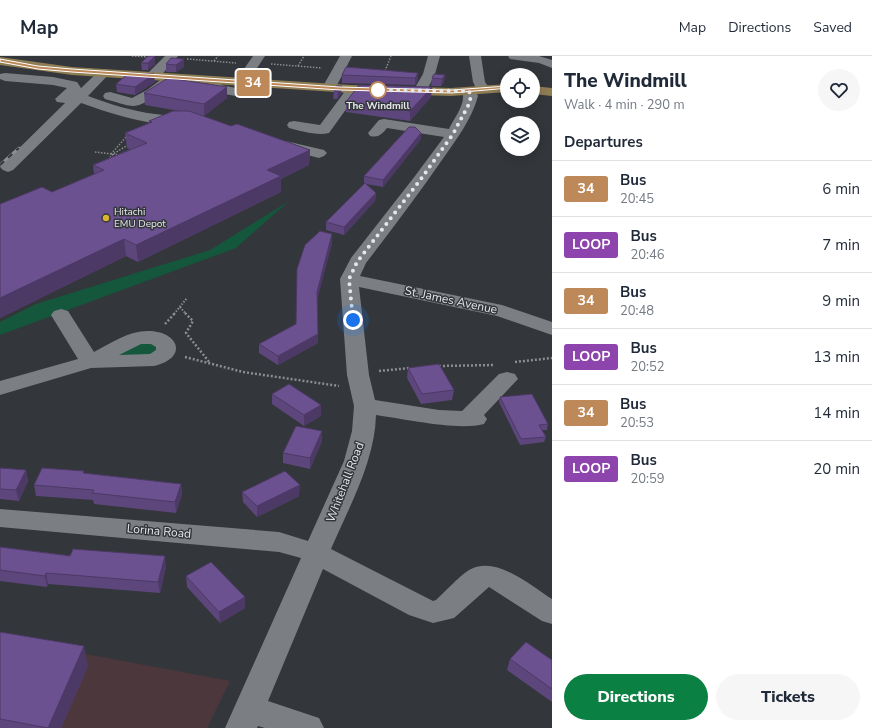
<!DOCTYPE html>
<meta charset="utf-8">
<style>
:root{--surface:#fff;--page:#f6f6f7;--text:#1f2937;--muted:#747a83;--line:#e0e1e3;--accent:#0b8043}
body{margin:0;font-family:"Nunito Sans",sans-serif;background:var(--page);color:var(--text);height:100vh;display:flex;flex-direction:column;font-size:15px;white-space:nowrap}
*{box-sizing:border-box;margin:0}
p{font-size:13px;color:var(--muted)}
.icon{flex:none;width:22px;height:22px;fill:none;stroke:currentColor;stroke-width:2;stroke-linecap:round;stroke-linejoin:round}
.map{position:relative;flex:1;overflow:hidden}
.panel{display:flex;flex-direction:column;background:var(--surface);width:320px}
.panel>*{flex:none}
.badge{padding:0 8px;border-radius:3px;font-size:14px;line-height:26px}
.fabs{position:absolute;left:500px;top:12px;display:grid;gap:8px}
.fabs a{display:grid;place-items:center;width:40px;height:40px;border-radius:50%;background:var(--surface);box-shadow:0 2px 10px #0003;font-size:20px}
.you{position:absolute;width:20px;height:20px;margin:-10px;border:3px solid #fff;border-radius:50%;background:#1a73e8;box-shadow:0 0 0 6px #1a73e833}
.map>.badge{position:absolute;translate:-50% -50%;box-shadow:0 0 0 2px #fff}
h2{padding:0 12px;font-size:15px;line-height:36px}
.round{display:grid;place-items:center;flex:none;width:42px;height:42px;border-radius:21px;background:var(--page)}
.head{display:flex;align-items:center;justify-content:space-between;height:68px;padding:0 12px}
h1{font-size:19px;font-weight:800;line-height:30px}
.cta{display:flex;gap:8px;margin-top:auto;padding:8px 12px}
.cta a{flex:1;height:46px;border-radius:24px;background:var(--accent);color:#fff;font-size:16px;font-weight:800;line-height:46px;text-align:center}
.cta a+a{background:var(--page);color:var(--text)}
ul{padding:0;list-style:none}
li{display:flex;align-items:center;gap:12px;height:56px;padding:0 12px;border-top:1px solid var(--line)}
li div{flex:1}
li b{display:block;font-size:15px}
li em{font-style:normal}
li .badge{min-width:44px;font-weight:700;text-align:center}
header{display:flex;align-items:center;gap:24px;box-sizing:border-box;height:56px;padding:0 20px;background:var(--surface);border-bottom:1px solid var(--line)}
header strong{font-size:19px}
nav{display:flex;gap:22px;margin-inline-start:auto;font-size:14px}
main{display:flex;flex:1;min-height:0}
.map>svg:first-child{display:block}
</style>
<header>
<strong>Map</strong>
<nav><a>Map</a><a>Directions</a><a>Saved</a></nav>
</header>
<main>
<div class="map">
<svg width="552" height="672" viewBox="0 0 552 672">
<rect width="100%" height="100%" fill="#33363a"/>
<polygon fill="#4c373d" points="0,582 230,625 207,672 0,672"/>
<g fill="#14573c">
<polygon points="289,145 236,192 0,279 0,266 36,248 210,194"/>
<polygon points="157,285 157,298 105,303 134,287"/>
</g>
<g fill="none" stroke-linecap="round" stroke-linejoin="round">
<g stroke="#8b8d91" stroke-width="1.5" stroke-dasharray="1.5 1.5" stroke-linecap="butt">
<polyline points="132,0 149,1"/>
<polyline points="187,3 236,7"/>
<polyline points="214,5 218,0"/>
<polyline points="271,8 322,12"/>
<polyline points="298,10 304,0"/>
<polyline points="385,15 391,0"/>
<polyline points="95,96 120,99"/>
<polyline points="111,98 127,80"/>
<polyline points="108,104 113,98 128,89"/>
</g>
<g stroke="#8b8d91" stroke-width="2" stroke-dasharray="1.5 1.5" stroke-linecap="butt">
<polyline points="180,251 186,258"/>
<polyline points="174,258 187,242"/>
</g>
<g stroke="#8b8d91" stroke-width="2.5" stroke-dasharray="2 2" stroke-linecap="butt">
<polyline points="185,257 193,265 186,277 210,307"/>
<polyline points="165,268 175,257"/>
<polyline points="185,301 243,316 339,330"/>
<polyline points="515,306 552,302"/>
<polyline points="439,310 494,309"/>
<polyline points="379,315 410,312"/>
</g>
<g fill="#7b7f83" fill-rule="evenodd">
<polygon points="165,0 178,0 158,23 148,23 147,20 148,17"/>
<polygon points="253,0 265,0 246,29 236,29 235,26"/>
<polygon points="340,0 352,0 334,35 324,35 322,32"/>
<polygon points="428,0 440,0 435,18 425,38 415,38 413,35 423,18"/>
<polygon points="469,0 481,0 485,26 490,33 488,36 478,36 473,26"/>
<polygon points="508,0 539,0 552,4 552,12 539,7 510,3"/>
<path d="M104,13L108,14L110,17L88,40C110,48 131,55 155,58C166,60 178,58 189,61L191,64L189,67C160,74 109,57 81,47L13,114L8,116L3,114L0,111L3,108L65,47L57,46L55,43L67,32L53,29L5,25L0,23V18L5,17L53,21L77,26L81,32L79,34L100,14Z"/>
<path d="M168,21L173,22L174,25C169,33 143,50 134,50C125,50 114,45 105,43L103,40L105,37L110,36L132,42L147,34L163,22Z"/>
<polygon points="217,21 222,22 223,25 221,29 246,34 248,37 246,40 241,41 208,35 206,32 212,22"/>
<path d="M351,29L356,30L358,33L357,38L329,77C317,80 301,75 289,72L287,69L289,66L294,65L320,69L343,38L346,30Z"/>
<path d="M469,31L474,32L478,40C472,63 456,84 442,104C418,139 392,173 366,207L360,220L502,249L552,266V279L497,260L359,231L369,319L375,344L439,354L462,355L499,318L507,316L515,318L518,323L484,359L487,363L484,368C458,375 405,363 376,359C375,405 349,451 331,493L433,545L436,544C445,536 461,518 471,513C497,500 530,529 552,543V568L542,565L489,531L454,562L433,567L409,559L323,513L268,645L319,662L324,672H265L258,670L257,672H225L301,502L279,496L0,471V453L279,476L308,485L344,405L352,375L354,350L347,319L340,223L351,202L415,120L444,81L387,72C382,78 379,82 370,80L368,77L379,64L384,63L449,73C454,62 467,47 462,35L464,32Z"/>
<polygon points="281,84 324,94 327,97 324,100 319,102 276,91 274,88 276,85"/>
<path d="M61,253L68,255L94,296C111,287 128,275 148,275C179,275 189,302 154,310L91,312L0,339V325L78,303L51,259L54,255ZM141,288H151L156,291V294L150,298L119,299Z"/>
</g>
<g fill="#8f7d54" fill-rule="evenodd">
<polygon points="0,1 72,11 351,29 451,32 507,28 507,36 451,40 351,37 72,19 0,9"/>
<polygon points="533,30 552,32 552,40 533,38"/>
</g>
<g stroke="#8d8f93" stroke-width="3">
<polyline id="rail" points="0,109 19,92"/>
</g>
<use href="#rail" stroke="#33363a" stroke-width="2" stroke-dasharray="5.5" stroke-linecap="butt"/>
</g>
<g fill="#5d467c">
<polygon points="184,3 184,11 176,16 166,16 166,8"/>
<polygon points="141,7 155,8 148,14 142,14"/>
<polygon points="418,17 418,24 415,29 342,27 342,19"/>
<polygon points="445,19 444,26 441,30 431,30 432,22"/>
<polygon points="155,26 135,39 117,36 116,28"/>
<polygon points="336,30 341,38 337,43 333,43 334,35"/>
<polygon points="227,31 227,42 204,60 200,59 231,70 310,94 309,109 281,123 281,136 138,206 126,200 0,262 0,148 52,136 94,118 93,109 130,93 127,92 125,77 149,67 149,65 179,55 145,49 144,37"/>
<polygon points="432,31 431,41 410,65 346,56 346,46"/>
<polygon points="421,83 383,131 366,128 376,137 375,145 344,179 326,174 326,166 365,127 364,127 364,120"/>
<polygon points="332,178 332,187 317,243 318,287 278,309 259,297 259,288 296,268"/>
<polygon points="408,312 454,334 452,344 421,348 407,322"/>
<polygon points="272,338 321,360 304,370 272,348"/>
<polygon points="500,341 548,368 547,374 542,374 546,381 544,386 520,389 499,346"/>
<polygon points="322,385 310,413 283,407 283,397"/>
<polygon points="0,412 26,414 28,425 19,445 0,443"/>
<polygon points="84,417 181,428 182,438 176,457 94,448 93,444 36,440 34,429"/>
<polygon points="242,436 299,440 257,461 243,446"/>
<polygon points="0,491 166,511 160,537 48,528 47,531 0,525"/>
<polygon points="186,520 245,552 220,567 187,531"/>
<polygon points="0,576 88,610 61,672 0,672"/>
<polygon points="510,603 552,604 552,646 507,614"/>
</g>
<g fill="#4c3965">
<polygon points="155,0 155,8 148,14 148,7"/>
<polygon points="184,3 184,11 176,16 176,9"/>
<polygon points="418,17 418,24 415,29 415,22"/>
<polygon points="154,18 155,26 135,39 135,31"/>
<polygon points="445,19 444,26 441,30 442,23"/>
<polygon points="342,30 341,38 337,43 338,35"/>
<polygon points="227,31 227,42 204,60 204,48"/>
<polygon points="432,31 431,41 410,65 410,55"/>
<polygon points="421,77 421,83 383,131 383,124"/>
<polygon points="310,94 309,109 281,123 281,136 138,206 136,189 267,114"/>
<polygon points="376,137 375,145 344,179 344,171"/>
<polygon points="332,178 332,187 317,245 317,236"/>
<polygon points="124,183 126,200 0,262 0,242"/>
<polygon points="318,278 318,287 278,309 278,300"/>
<polygon points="321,349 321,360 304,370 304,359"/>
<polygon points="322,375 322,385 310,413 310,402"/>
<polygon points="26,414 28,425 19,445 16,434"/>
<polygon points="181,428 182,438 176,457 175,446"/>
<polygon points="300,429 299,440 257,461 257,450"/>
<polygon points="165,500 166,511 160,537 158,526"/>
<polygon points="46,517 48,528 47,531 45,520"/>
<polygon points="245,541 245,552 220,567 219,556"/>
<polygon points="84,590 88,610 61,672 48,672"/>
</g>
<g fill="#6c5190" stroke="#4c3965">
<polygon points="148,0 155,0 148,7 141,7"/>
<polygon points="171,2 184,3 176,9 166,8"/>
<polygon points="346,11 418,17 415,22 342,19"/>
<polygon points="129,17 154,18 135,31 116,28"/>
<polygon points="434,18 445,19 442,23 432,22"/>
<polygon points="168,22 227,31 204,48 144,37"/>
<polygon points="359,29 432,31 410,55 346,46"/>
<polygon points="336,30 342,30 338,35 334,35"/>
<polygon points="173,55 189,55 231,70 237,68 310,94 267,114 281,120 136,189 124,183 0,242 0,148 42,131 52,136 104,114 93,109 147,87 125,77 152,66 149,65"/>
<polygon points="409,71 415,71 421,77 383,124 364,120"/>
<polygon points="365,127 376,137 344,171 326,166"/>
<polygon points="320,175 332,178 317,236 318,278 278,300 259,288 296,268 297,213 305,189"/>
<polygon points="439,308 454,334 422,338 408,312"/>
<polygon points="289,328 321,349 304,359 272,338"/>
<polygon points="532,338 548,368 539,369 546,381 521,383 500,341"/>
<polygon points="296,370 322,375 310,402 283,397"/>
<polygon points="0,412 26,414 16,434 0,433"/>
<polygon points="42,412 84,415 83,417 181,428 175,446 92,437 94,434 34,429"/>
<polygon points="285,415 300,429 257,450 242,436"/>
<polygon points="0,491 70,500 73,493 165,500 158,526 46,517 45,520 0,514"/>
<polygon points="211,506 245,541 219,556 186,520"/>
<polygon points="0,576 84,590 48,672 0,663"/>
<polygon points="526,586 552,604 552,633 510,603"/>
</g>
<polygon fill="#be8959" stroke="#fff" points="0,3 38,10 72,13 340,31 452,34 507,30 509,32 452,37 340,34 72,16 38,13 0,6"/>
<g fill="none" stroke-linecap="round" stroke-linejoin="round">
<polyline stroke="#e5e7ea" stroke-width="4" stroke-dasharray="0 7.2" points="353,264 349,223 357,206 421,123 453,78 469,48 471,40 469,35 378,34"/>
</g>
<circle fill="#fff" stroke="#be8959" stroke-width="2" cx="378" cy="34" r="8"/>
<circle fill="#dbb233" stroke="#33363a" stroke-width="1.5" cx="106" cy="162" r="4"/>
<g text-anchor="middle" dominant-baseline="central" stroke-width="3" stroke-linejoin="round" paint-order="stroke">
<g font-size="10" font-weight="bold" fill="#e5e7ea" stroke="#33363a">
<text x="378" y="50">The Windmill</text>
</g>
<g font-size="10" fill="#e5e7ea" stroke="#33363a" text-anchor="start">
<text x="114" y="156">Hitachi<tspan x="114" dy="12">EMU Depot</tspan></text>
</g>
<g font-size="12" fill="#e5e7ea" stroke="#33363a">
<text transform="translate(451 244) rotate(12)">St. James Avenue</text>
<text transform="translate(345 426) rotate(-69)">Whitehall Road</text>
<text transform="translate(159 475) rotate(5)">Lorina Road</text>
</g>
</g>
</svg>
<div class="fabs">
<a><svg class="icon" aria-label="locate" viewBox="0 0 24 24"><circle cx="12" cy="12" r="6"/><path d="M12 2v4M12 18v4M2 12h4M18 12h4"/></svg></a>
<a><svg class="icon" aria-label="layers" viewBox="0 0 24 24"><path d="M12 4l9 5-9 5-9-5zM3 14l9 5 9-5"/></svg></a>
</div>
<div class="you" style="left:353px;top:264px"></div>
<b class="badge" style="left:253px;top:27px;background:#be8959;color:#fff">34</b>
</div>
<section class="panel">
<div class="head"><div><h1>The Windmill</h1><p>Walk · 4 min · 290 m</p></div><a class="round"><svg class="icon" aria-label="heart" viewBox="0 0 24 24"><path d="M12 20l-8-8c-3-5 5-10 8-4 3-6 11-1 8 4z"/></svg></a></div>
<h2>Departures</h2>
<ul>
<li><span class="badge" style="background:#be8959;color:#fff">34</span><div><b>Bus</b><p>20:45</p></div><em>6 min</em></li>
<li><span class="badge" style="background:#8e44ad;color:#fff">LOOP</span><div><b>Bus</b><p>20:46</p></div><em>7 min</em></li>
<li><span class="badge" style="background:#be8959;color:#fff">34</span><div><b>Bus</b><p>20:48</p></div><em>9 min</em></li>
<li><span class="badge" style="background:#8e44ad;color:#fff">LOOP</span><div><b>Bus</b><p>20:52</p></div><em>13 min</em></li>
<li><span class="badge" style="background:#be8959;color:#fff">34</span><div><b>Bus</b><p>20:53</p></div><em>14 min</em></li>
<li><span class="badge" style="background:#8e44ad;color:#fff">LOOP</span><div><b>Bus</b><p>20:59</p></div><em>20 min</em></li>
</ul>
<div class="cta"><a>Directions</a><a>Tickets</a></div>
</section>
</main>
